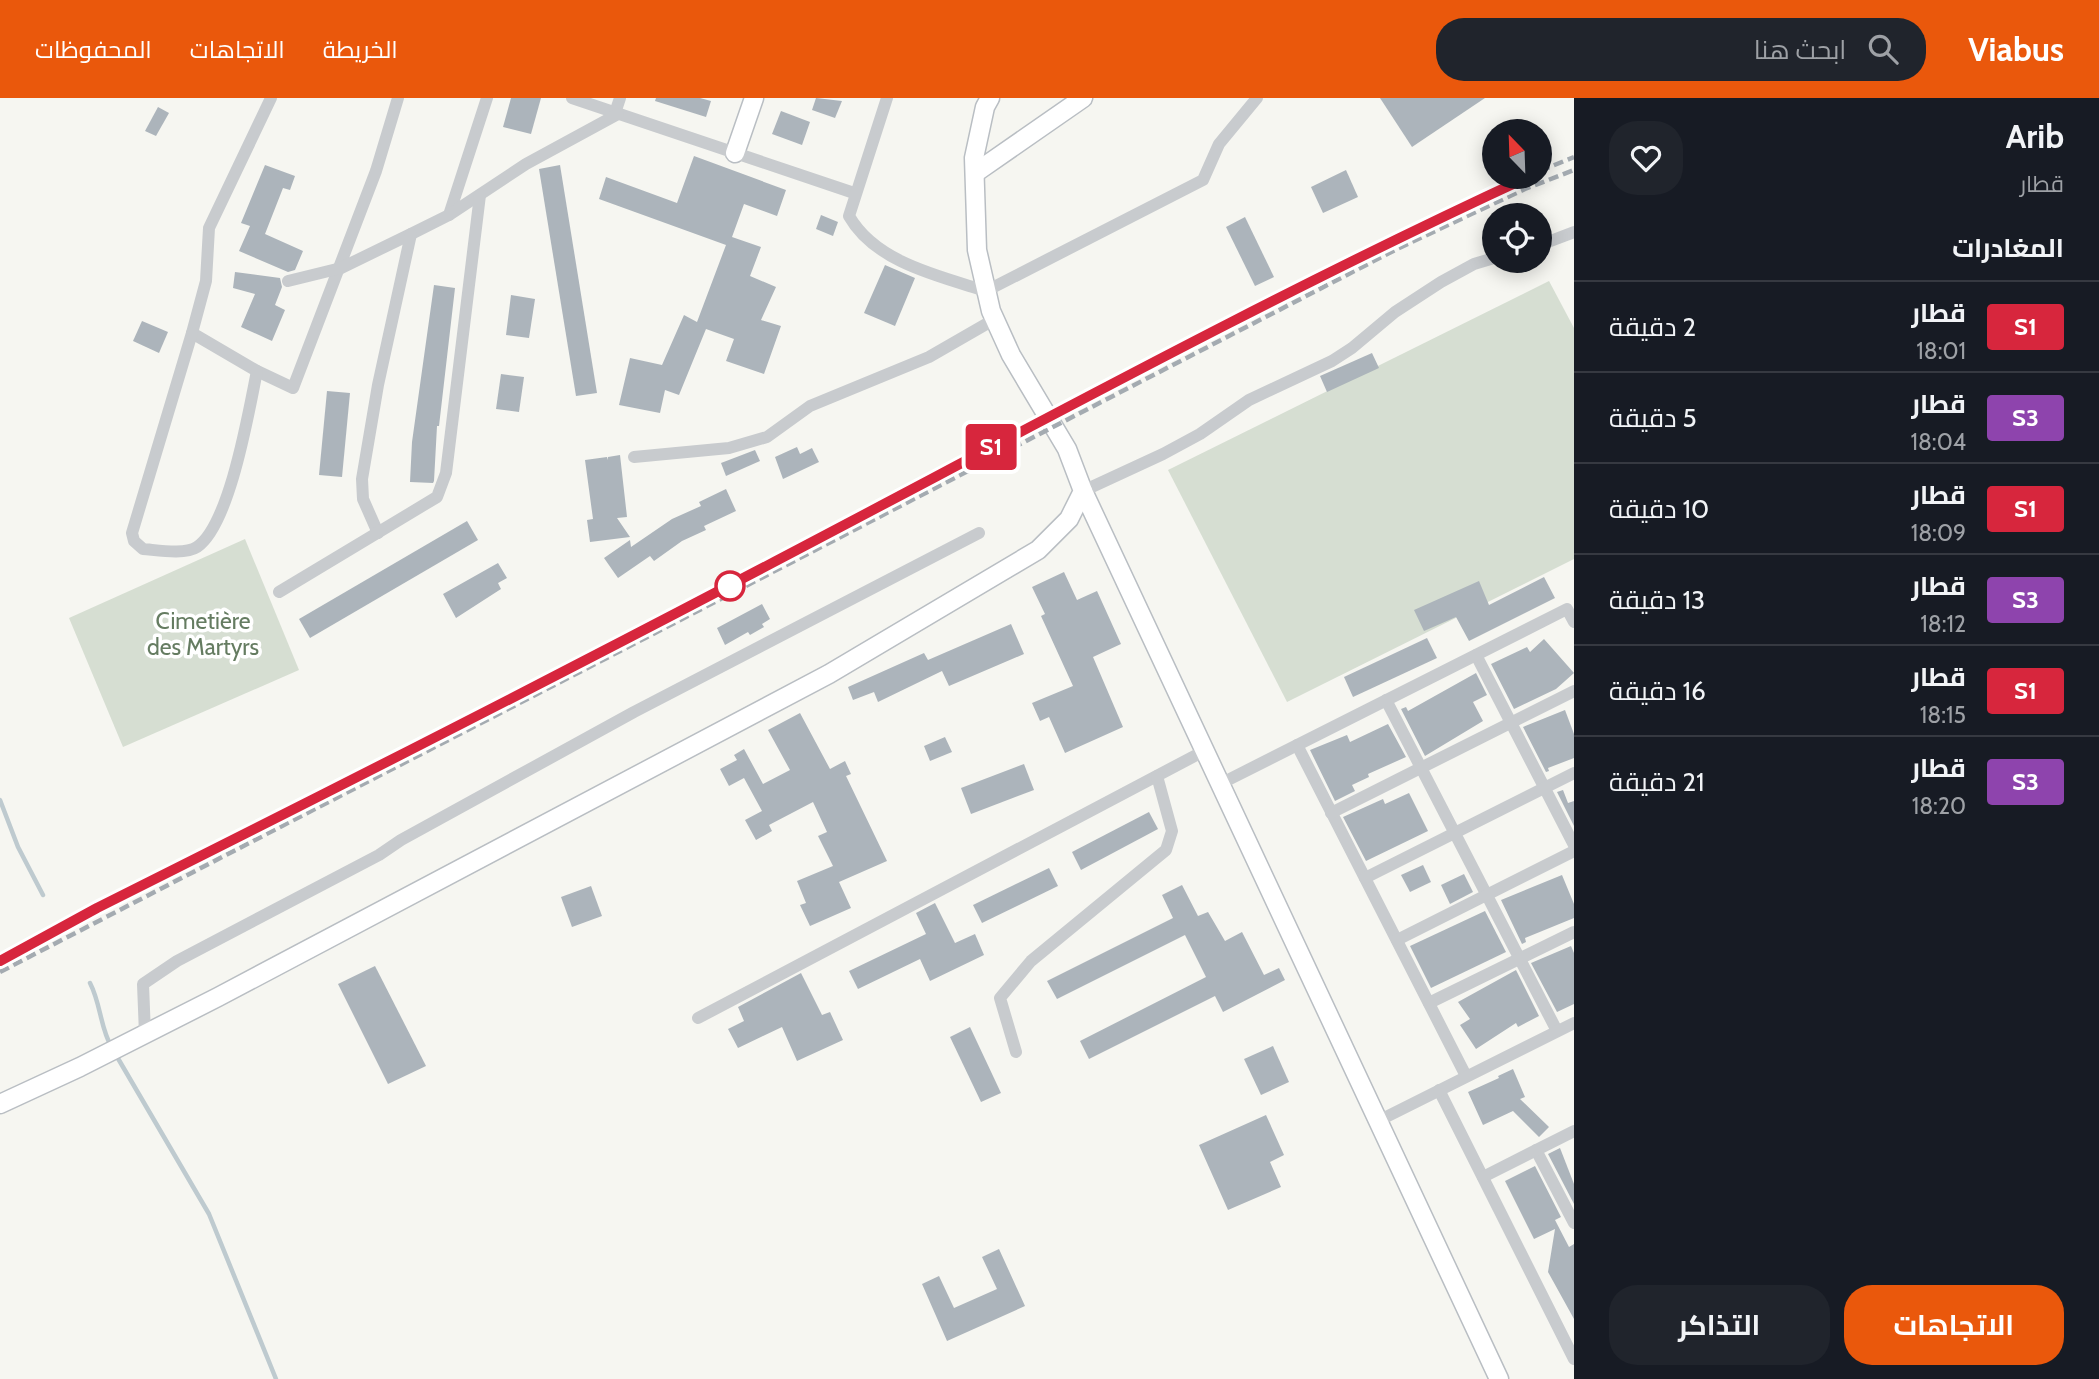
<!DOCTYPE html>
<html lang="ar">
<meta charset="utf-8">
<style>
:root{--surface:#171b24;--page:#20242c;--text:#f1f3f6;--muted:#9ea1a6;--line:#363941;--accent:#ea580c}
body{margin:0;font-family:Cabin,Cairo,sans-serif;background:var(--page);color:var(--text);direction:rtl;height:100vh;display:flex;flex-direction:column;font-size:26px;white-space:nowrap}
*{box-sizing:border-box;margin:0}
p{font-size:23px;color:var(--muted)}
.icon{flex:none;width:38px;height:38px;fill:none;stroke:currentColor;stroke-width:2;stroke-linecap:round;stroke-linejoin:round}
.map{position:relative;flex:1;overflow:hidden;direction:ltr}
.panel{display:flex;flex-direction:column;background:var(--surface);width:525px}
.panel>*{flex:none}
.badge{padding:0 14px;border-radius:5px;font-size:24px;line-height:46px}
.needle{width:46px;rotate:337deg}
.tools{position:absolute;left:1482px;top:21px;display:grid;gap:14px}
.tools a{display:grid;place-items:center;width:70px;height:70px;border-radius:50%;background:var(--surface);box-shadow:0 4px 18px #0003;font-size:35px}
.map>.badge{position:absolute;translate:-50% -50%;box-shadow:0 0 0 4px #fff}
h2{padding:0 35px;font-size:26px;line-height:63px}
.round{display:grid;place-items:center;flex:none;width:74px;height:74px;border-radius:28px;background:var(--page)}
.headline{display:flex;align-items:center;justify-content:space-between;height:119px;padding:0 35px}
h1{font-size:33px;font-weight:700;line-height:52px}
.primary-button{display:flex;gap:14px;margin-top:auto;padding:14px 35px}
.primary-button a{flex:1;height:80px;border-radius:28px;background:var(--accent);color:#fff;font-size:28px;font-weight:700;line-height:80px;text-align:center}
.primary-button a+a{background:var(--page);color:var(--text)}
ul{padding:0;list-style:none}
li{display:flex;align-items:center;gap:21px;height:91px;padding:0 35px;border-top:2px solid var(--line)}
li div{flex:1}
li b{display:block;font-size:26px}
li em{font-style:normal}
li .badge{min-width:77px;font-weight:700;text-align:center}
header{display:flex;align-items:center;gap:42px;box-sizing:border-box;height:98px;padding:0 35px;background:var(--accent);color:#fff}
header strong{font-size:33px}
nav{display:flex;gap:38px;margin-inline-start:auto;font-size:24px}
.search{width:490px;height:63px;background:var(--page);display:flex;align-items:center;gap:18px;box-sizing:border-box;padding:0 24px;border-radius:28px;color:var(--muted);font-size:26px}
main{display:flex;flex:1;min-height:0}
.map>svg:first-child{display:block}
</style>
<header>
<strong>Viabus</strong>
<div class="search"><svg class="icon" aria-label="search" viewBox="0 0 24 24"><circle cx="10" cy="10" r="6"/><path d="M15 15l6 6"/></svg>ابحث هنا</div>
<nav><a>الخريطة</a><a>الاتجاهات</a><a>المحفوظات</a></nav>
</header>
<main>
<section class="panel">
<div class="headline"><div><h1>Arib</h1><p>قطار</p></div><a class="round"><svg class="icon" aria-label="heart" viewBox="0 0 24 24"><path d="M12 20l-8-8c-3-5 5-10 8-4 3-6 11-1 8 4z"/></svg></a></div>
<h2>المغادرات</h2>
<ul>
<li><span class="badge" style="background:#d7263d;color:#fff">S1</span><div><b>قطار</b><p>18:01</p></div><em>2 دقيقة</em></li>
<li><span class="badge" style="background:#8e44ad;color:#fff">S3</span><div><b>قطار</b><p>18:04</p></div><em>5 دقيقة</em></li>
<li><span class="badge" style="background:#d7263d;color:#fff">S1</span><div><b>قطار</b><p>18:09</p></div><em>10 دقيقة</em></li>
<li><span class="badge" style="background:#8e44ad;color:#fff">S3</span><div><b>قطار</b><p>18:12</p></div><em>13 دقيقة</em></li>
<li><span class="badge" style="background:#d7263d;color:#fff">S1</span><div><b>قطار</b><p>18:15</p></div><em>16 دقيقة</em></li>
<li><span class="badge" style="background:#8e44ad;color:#fff">S3</span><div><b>قطار</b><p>18:20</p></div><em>21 دقيقة</em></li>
</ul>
<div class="primary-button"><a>الاتجاهات</a><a>التذاكر</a></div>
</section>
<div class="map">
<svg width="1574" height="1281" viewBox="0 0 1574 1281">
<rect width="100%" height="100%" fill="#f6f6f1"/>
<g fill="#d6ded2">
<polygon points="1549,183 1574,230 1574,461 1287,604 1168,372"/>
<polygon points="245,441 299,572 123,649 69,520"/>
</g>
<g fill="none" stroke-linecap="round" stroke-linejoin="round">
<g stroke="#becacf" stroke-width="4.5">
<polyline points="0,702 18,749 43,797"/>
<path d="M90,885C101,906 100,930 112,950"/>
<polyline points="116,957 209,1116 276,1281"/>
</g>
</g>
<g fill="#acb4bb">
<polygon points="511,0 541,0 531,36 503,29"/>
<polygon points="656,0 700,0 711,3 706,19 655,3"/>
<polygon points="816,0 842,3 835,20 812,12"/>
<polygon points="1380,0 1485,0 1412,49"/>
<polygon points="158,9 169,15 156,38 145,33"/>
<polygon points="781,13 810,24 802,47 772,36"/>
<polygon points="694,58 786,92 777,118 744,106 732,139 761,149 750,178 776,189 761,222 781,228 764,276 726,263 734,241 706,231 679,297 665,292 660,315 619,307 630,260 662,267 684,217 697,224 726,147 599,101 606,79 677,105"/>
<polygon points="265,67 295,78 290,92 283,90 265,136 303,153 295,172 288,174 239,153 250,128 241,125"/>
<polygon points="560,67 597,295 576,298 539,71"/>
<polygon points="1346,72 1358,99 1323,115 1311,89"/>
<polygon points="821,117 838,124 833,138 816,131"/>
<polygon points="1245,119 1274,179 1255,188 1226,129"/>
<polygon points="885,167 915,180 895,228 864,215"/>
<polygon points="235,174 280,180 282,189 275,207 285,212 272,243 241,229 255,196 233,190"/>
<polygon points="434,187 455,190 439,328 437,328 434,383 433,385 410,384 412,344"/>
<polygon points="511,197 535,201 529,240 506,237"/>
<polygon points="142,223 168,234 159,255 133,243"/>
<polygon points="1372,255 1379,270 1327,294 1320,278"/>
<polygon points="501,276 524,279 519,314 496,311"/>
<polygon points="327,293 350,295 342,379 319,377"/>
<polygon points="797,349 800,356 812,350 819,364 783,381 775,359"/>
<polygon points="755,352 760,363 726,378 721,365"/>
<polygon points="620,357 627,419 617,420 630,439 590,444 587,422 593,421 585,362 607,359 608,362 608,359"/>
<polygon points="726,391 736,413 704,428 706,432 682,443 654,463 650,458 618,480 604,460 630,442 631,449 672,421 701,408 699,404"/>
<polygon points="467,423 478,442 310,540 299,521"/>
<polygon points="498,465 507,480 498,485 501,491 456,520 443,496"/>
<polygon points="1064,474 1077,502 1097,493 1121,546 1093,559 1123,629 1065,655 1049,619 1040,623 1032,605 1073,588 1041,518 1045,516 1032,489"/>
<polygon points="1544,479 1555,500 1469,543 1456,519 1424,533 1414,512 1479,483 1489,507"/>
<polygon points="762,506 770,521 762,526 764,529 750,537 748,534 725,547 717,530"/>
<polygon points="1011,526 1024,556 949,588 942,573 878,604 874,594 853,602 848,589 924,555 928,562"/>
<polygon points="1427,540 1437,560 1353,599 1344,579"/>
<polygon points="1544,541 1574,575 1556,591 1514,611 1491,566 1527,549 1530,554"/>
<polygon points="1476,575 1487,597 1473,604 1483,623 1425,658 1401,611 1406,609 1408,613"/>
<polygon points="1565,612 1574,636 1574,660 1548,670 1549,673 1546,674 1523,629"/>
<polygon points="800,615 830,671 845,663 851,676 846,678 887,763 839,784 851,810 810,828 800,807 806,805 797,783 833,768 818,738 827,734 813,704 769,727 772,733 756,742 745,722 762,713 744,680 729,688 720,671 737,662 734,657 744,651 763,686 790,672 768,632"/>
<polygon points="1388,626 1406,659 1368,676 1369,679 1352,687 1355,693 1335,703 1310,652 1347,637 1350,644"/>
<polygon points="945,639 952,654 930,663 924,648"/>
<polygon points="1024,666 1034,692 971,716 961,690"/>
<polygon points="1563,692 1568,705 1574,703 1574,728 1557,694"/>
<polygon points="1409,695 1428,733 1366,763 1343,719 1383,701 1385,706"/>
<polygon points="1149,714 1158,731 1081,772 1072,754"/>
<polygon points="1423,767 1431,784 1410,794 1401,777"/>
<polygon points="1049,770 1058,788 982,825 973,807"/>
<polygon points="1464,776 1473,794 1450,806 1441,787"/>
<polygon points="1562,777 1574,806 1574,820 1525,840 1526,844 1522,846 1501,802"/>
<polygon points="1182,787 1198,818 1208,814 1225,843 1242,834 1264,877 1279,870 1285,882 1223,914 1215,898 1089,961 1080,943 1206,879 1185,837 1057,901 1047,883 1173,820 1162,797"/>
<polygon points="591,788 602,818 572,829 561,799"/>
<polygon points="935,805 955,845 975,836 984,857 930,883 920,861 858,891 849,873 926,836 916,815"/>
<polygon points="1485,813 1506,854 1431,890 1410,848"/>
<polygon points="1571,848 1574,855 1574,906 1557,914 1531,865"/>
<polygon points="375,868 426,968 388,986 338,886"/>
<polygon points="1516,872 1539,918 1518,929 1516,925 1476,951 1460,927 1470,921 1458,904"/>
<polygon points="801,875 822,917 830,914 843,942 797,963 782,929 738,950 728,931 744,923 738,909"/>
<polygon points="970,929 1001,995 981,1004 950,939"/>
<polygon points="1273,948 1289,984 1261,997 1244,961"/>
<polygon points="1513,971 1525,999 1520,1001 1549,1029 1539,1039 1513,1013 1483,1027 1468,994 1499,980 1498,978"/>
<polygon points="1266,1017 1284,1057 1270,1064 1281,1089 1228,1112 1199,1047"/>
<polygon points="1560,1050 1574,1086 1574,1106 1548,1056"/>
<polygon points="1535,1068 1561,1119 1555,1122 1569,1149 1574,1146 1574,1221 1548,1174 1555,1131 1534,1141 1505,1083"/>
<polygon points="999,1151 1025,1208 947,1243 922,1186 939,1178 954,1210 997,1191 982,1159"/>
</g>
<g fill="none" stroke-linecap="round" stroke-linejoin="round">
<g stroke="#b9bec3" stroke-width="21">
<g id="secondary">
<polyline points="735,55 754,0"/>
<polyline points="975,75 1083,0"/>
<polyline points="1083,393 1499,1281"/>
<polyline points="0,1006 80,969 218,899 829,576 1038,452 1069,421 1083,393 1067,351 1011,257 991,213 977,152 974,60 985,9 990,0"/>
</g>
</g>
<g stroke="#c8cbce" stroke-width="12">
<polyline points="271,0 209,130 206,183 192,235 257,273 293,290 376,73 398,0"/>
<polyline points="572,0 854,95"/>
<path d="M887,0L849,118C875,164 938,178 986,193L1203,82L1219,46L1257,0"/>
<polyline points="615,15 620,0"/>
<polyline points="449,117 487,0"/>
<polyline points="1540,147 1574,134"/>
<polyline points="288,183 341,170 411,136 449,117 526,66 618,16"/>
<path d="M192,235L132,435L134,443L143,451C157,452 185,457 197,449C230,427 249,312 257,273"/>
<polyline points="634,359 729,350 767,339 810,308 929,259 995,221"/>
<polyline points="1083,393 1163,356 1200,336 1249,302 1332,263 1352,250 1395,214 1441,184 1474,166 1494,160"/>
<polyline points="378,435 363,401 362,381 378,287 411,136"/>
<polyline points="279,494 437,399 446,375 480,97"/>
<polyline points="1476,557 1574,747"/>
<polyline points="1386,602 1557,933"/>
<polyline points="1297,647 1466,978"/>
<polyline points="1220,686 1567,511 1574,524"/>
<polyline points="1331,715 1574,593"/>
<polyline points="1365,780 1574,675"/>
<polyline points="1397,842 1574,753"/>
<polyline points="1429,905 1574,834"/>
<polyline points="698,920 1204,653"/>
<polyline points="145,936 143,886 177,863 379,757 401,742 634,614 979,435"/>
<polyline points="1016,954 1000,900 1031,863 1166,752 1172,733 1157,678"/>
<polyline points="1439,992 1574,1261"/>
<polyline points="1378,1023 1574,925"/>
<polyline points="1536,1052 1574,1125"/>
<polyline points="1483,1079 1574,1033"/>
</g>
<use href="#secondary" stroke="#fff" stroke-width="18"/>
<g stroke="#a4abb1" stroke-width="4.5" stroke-dasharray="10 5" stroke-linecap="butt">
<polyline points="1540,73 1574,59"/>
<polyline points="1374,152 1528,79"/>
<polyline points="1025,331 1202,240"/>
<polyline points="43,840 226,744"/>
<polyline points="0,874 1397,151 1525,91 1574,72"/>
</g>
</g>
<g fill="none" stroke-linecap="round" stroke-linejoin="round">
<g stroke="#fff" stroke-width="16">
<path id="line" d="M0,863L97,810C309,704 520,597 730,487C995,349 1257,204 1528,79"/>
</g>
<use href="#line" stroke="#d7263d" stroke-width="10"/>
</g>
<circle fill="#fff" stroke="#d7263d" stroke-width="3.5" cx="730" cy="488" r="14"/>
<g text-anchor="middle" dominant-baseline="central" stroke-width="7" stroke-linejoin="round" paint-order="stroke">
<g font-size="23" fill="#657c61" stroke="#fff">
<text x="203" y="523">Cimetière<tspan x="203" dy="26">des Martyrs</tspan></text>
</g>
</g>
</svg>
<div class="tools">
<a><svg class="needle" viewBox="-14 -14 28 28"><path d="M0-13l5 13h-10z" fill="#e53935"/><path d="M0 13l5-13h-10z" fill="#9ea1a6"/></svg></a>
<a><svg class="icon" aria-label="locate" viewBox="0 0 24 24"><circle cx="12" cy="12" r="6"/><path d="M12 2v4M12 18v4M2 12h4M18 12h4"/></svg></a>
</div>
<b class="badge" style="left:991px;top:349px;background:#d7263d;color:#fff">S1</b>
</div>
</main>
